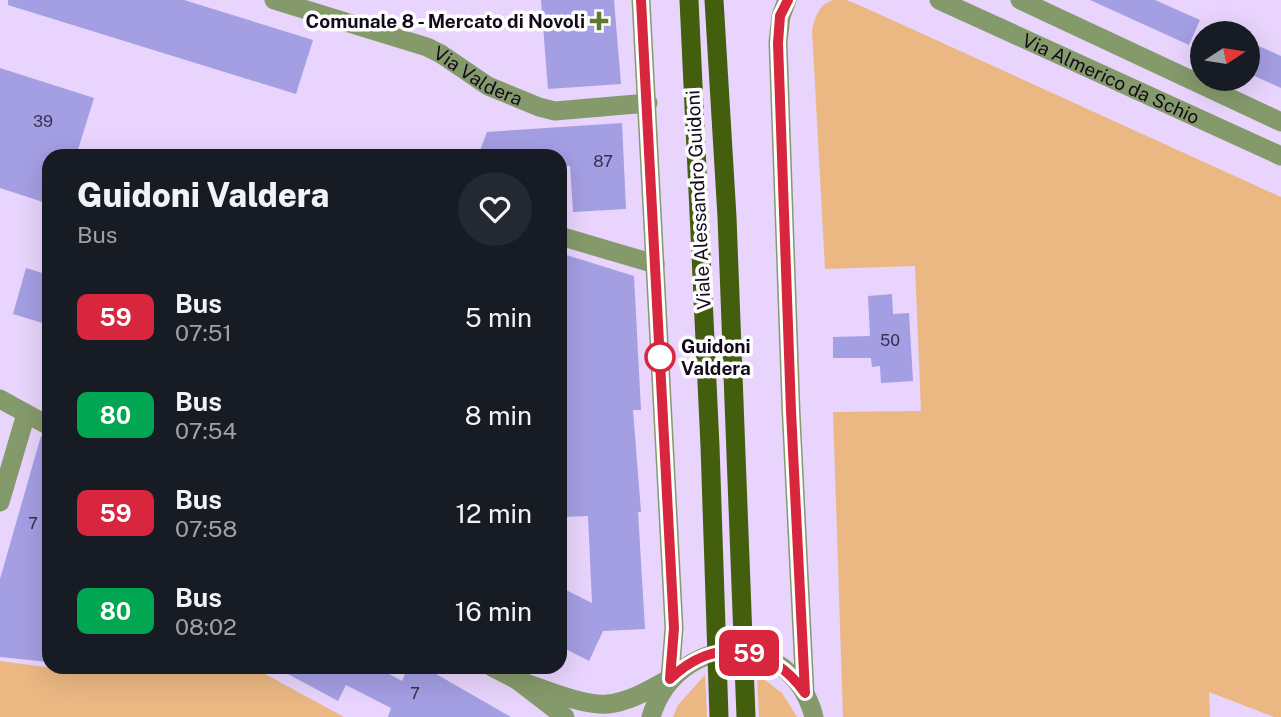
<!DOCTYPE html>
<html lang="it">
<style>
:root{--surface:#171b24;--page:#242831;--text:#f1f3f6;--muted:#9ea1a6}
body{margin:0;font-family:"Public Sans",sans-serif;background:var(--page);color:var(--text);height:100vh;display:flex;flex-direction:column;font-size:26px;white-space:nowrap}
*{box-sizing:border-box;margin:0}
p{font-size:23px;color:var(--muted)}
.icon{flex:none;width:38px;height:38px;fill:none;stroke:currentColor;stroke-width:2;stroke-linecap:round;stroke-linejoin:round}
.map{position:relative;flex:1;overflow:hidden}
.panel{position:absolute;left:42px;top:149px;width:525px;height:525px;display:flex;flex-direction:column;background:var(--surface);border-radius:21px;box-shadow:0 7px 28px #0002}
.panel>*{flex:none}
.badge{padding:0 14px;border-radius:10px;font-size:24px;line-height:46px}
.needle{width:46px;rotate:78deg}
.buttons{position:absolute;left:1190px;top:21px;display:grid;gap:14px}
.buttons a{display:grid;place-items:center;width:70px;height:70px;border-radius:50%;background:var(--surface);box-shadow:0 7px 28px #0002;font-size:35px}
.map>.badge{position:absolute;translate:-50% -50%;box-shadow:0 0 0 4px #fff}
.round{display:grid;place-items:center;flex:none;width:74px;height:74px;border-radius:37px;background:var(--page)}
.head{display:flex;align-items:center;justify-content:space-between;height:119px;padding:0 35px}
h1{font-size:33px;font-weight:800;line-height:52px}
ul{padding:0;list-style:none}
li{display:flex;align-items:center;gap:21px;height:98px;padding:0 35px}
li div{flex:1}
li b{display:block;font-size:26px}
li em{font-style:normal}
li .badge{min-width:77px;font-weight:700;text-align:center}
.map>svg:first-child{display:block}
</style>
<div class="map">
<svg width="1281" height="717" viewBox="0 0 1281 717">
<rect width="100%" height="100%" fill="#e8d4fc"/>
<g fill="#ebb883">
<path d="M833,0H846L859,5L1281,197V717H1274L1209,692L1210,717H843L833,412L921,411L915,266L825,269L812,30C816,16 818,5 833,0Z"/>
<polygon points="0,661 53,668 252,667 344,717 0,717"/>
<polygon points="757,674 782,693 797,717 759,717"/>
<polygon points="705,675 707,717 673,717 678,705"/>
</g>
<g fill="#a49ee3">
<polygon points="8,0 184,0 313,40 296,94 8,5"/>
<polygon points="541,0 614,0 621,84 548,89"/>
<polygon points="1090,0 1155,0 1200,20 1189,45"/>
<polygon points="1248,41 1281,56 1281,88 1248,73"/>
<polygon points="0,68 94,98 76,156 49,156 49,204 0,188"/>
<polygon points="622,123 626,209 573,212 570,166 560,166 560,156 478,156 487,132"/>
<polygon points="560,253 634,276 641,410 633,410 641,512 638,512 645,629 603,631 589,661 560,646 560,587 592,603 588,516 560,517"/>
<polygon points="26,268 49,275 49,325 13,314"/>
<polygon points="892,294 893,314 909,313 913,381 881,383 880,366 872,367 871,358 833,358 833,337 870,336 868,296"/>
<polygon points="41,436 49,438 49,662 0,657 0,579"/>
<polygon points="275,667 376,667 402,681 408,667 424,667 511,717 388,717 391,708 346,685 338,701"/>
</g>
<g fill="none" stroke-linecap="round" stroke-linejoin="round">
<g stroke="#859a6b" stroke-width="19">
<path id="s1" d="M274,0L427,47L441,54L488,86L539,107L555,111L648,103"/>
<polyline points="641,0 674,628 670,679"/>
<polyline points="787,0 781,16 778,42 791,411 805,693"/>
<path id="s2" d="M939,0L1281,156"/>
<polyline points="1020,0 1281,122"/>
<polyline points="560,236 655,264"/>
<polyline points="0,399 49,426"/>
<polyline points="0,502 26,414"/>
<polyline points="492,667 517,680 565,717"/>
<path d="M517,680C541,688 585,707 608,704C630,702 650,689 669,679"/>
<path d="M651,717C677,631 791,628 814,717"/>
</g>
<g stroke="#435e0d" stroke-width="19">
<polyline points="689,0 710,446 719,717"/>
<polyline points="714,0 727,217 746,717"/>
</g>
</g>
<g fill="none" stroke-linecap="round" stroke-linejoin="round">
<g stroke="#fff" stroke-width="16">
<path id="line" d="M641,0L674,628L670,679C714,636 771,644 805,693L791,411L778,43L780,16L788,0"/>
</g>
<use href="#line" stroke="#d7263d" stroke-width="10"/>
</g>
<path fill="#5c792e" stroke="#fefefe" stroke-width="2.5" d="M595.5 10.5h7v7h7v7h-7v7h-7v-7h-7v-7h7z"/>
<circle fill="#fff" stroke="#d7263d" stroke-width="3.5" cx="660" cy="357" r="14"/>
<g text-anchor="middle" dominant-baseline="central" stroke-width="7" stroke-linejoin="round" paint-order="stroke">
<g font-size="16" fill="#372f4d">
<text x="43" y="121">39</text>
<text x="603" y="161">87</text>
<text x="890" y="340">50</text>
<text x="33" y="523">7</text>
<text x="415" y="693">7</text>
</g>
<g font-size="19" font-weight="bold" fill="#130a1b" stroke="#fefefe" text-anchor="end">
<text x="585" y="21">Comunale 8 - Mercato di Novoli</text>
</g>
<g font-size="19" fill="#130a1b" stroke="#fefefe">
<text stroke="none"><textPath href="#s1" startOffset="219">Via Valdera</textPath></text>
<text stroke="none"><textPath href="#s2" startOffset="189">Via Almerico da Schio</textPath></text>
<text transform="translate(698 200) rotate(-93)">Viale Alessandro Guidoni</text>
</g>
<g font-size="19" font-weight="bold" fill="#130a1b" stroke="#fefefe" text-anchor="start">
<text x="681" y="346">Guidoni<tspan x="681" dy="22">Valdera</tspan></text>
</g>
</g>
</svg>
<div class="buttons">
<a><svg class="needle" viewBox="-14 -14 28 28"><path d="M0-13l5 13h-10z" fill="#e53935"/><path d="M0 13l5-13h-10z" fill="#9ea1a6"/></svg></a>
</div>
<b class="badge" style="left:749px;top:653px;background:#d7263d;color:#fff">59</b>
<section class="panel">
<div class="head"><div><h1>Guidoni Valdera</h1><p>Bus</p></div><a class="round"><svg class="icon" aria-label="heart" viewBox="0 0 24 24"><path d="M12 20l-8-8c-3-5 5-10 8-4 3-6 11-1 8 4z"/></svg></a></div>
<ul>
<li><span class="badge" style="background:#d7263d;color:#fff">59</span><div><b>Bus</b><p>07:51</p></div><em>5 min</em></li>
<li><span class="badge" style="background:#00a651;color:#fff">80</span><div><b>Bus</b><p>07:54</p></div><em>8 min</em></li>
<li><span class="badge" style="background:#d7263d;color:#fff">59</span><div><b>Bus</b><p>07:58</p></div><em>12 min</em></li>
<li><span class="badge" style="background:#00a651;color:#fff">80</span><div><b>Bus</b><p>08:02</p></div><em>16 min</em></li>
</ul>
</section>
</div>
